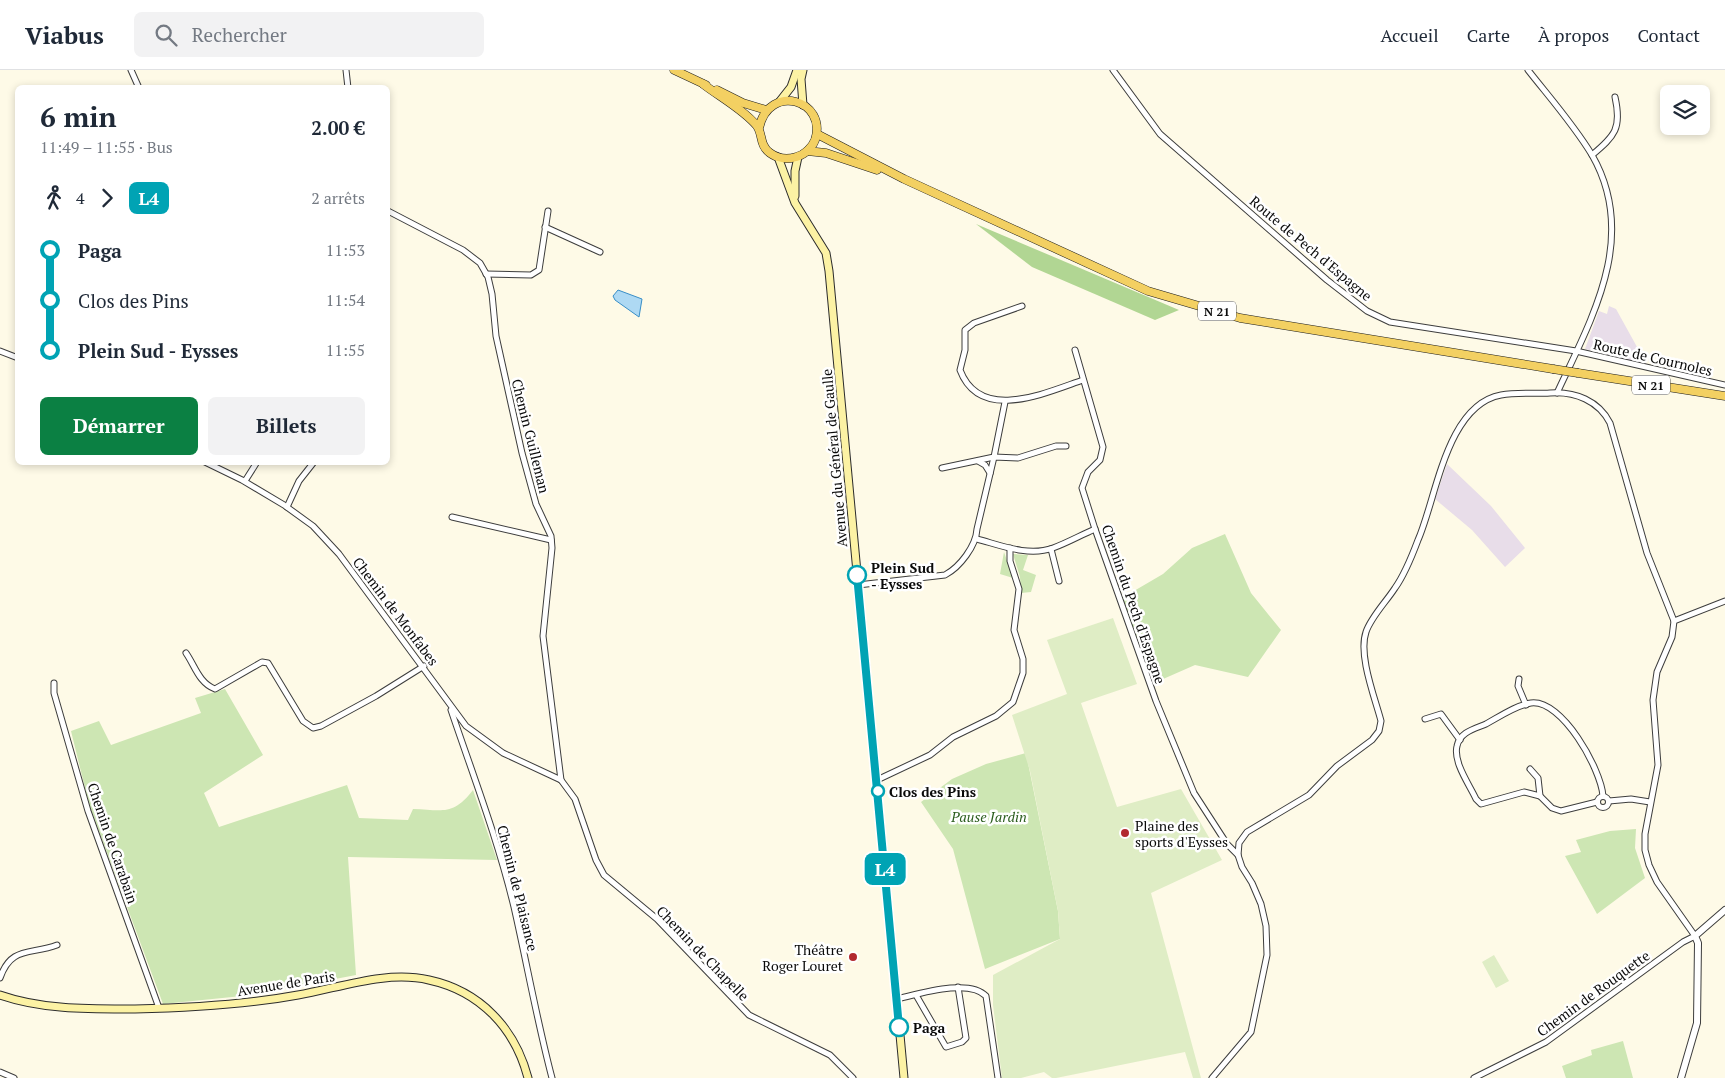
<!DOCTYPE html>
<html lang="fr">
<meta charset="utf-8">
<style>
:root{--surface:#fff;--page:#f2f2f3;--text:#1f2937;--muted:#747a83;--line:#e0e1e3;--accent:#0b8043}
body{margin:0;font-family:"PT Serif",serif;background:var(--page);color:var(--text);height:100vh;display:flex;flex-direction:column;font-size:19px;white-space:nowrap}
*{box-sizing:border-box;margin:0}
p{font-size:16px;color:var(--muted)}
.icon{flex:none;width:28px;height:28px;fill:none;stroke:currentColor;stroke-width:2;stroke-linecap:round;stroke-linejoin:round}
.map{position:relative;flex:1;overflow:hidden}
.details{position:absolute;left:15px;top:15px;width:375px;height:380px;display:flex;flex-direction:column;background:var(--surface);border-radius:8px;box-shadow:0 2px 8px #0003}
.details>*{flex:none}
.badge{padding:0 10px;border-radius:8px;font-size:18px;line-height:32px}
.fabs{position:absolute;left:1660px;top:15px;display:grid;gap:10px}
.fabs a{display:grid;place-items:center;width:50px;height:50px;border-radius:8px;background:var(--surface);box-shadow:0 2px 8px #0003;font-size:25px}
.map>.badge{position:absolute;translate:-50% -50%;box-shadow:0 0 0 2px #fff}
.legs{display:flex;align-items:center;gap:8px;height:55px;padding:0 25px;font-size:16px}
.legs p{margin-inline-start:auto}
.summary{display:flex;align-items:center;justify-content:space-between;height:85px;padding:0 25px}
h1{font-size:28px;font-weight:700;line-height:38px}
.action{display:flex;gap:10px;margin-top:auto;padding:10px 25px}
.action a{flex:1;height:58px;border-radius:8px;background:var(--accent);color:#fff;font-size:20px;font-weight:700;line-height:58px;text-align:center}
.action a+a{background:var(--page);color:var(--text)}
ul{padding:0 25px;list-style:none}
li{display:flex;align-items:center;gap:18px;height:50px;font-size:19px}
li i{display:grid;place-items:center;width:8px;height:100%;margin:0 6px;background:currentColor}
li i::after{content:'';width:12px;height:12px;margin:-6px;border:4px solid;border-radius:50%;background:var(--surface)}
li p{margin-inline-start:auto}
li:first-child i{background:linear-gradient(#0000 50%,currentColor 0)}
li:last-child i{background:linear-gradient(currentColor 50%,#0000 0)}
header{display:flex;align-items:center;gap:30px;box-sizing:border-box;height:70px;padding:0 25px;background:var(--surface);border-bottom:1px solid var(--line)}
header strong{font-size:24px}
nav{display:flex;gap:28px;margin-inline-start:auto;font-size:18px}
.search{width:350px;height:45px;background:var(--page);display:flex;align-items:center;gap:12px;box-sizing:border-box;padding:0 18px;border-radius:8px;color:var(--muted);font-size:19px}
.map>svg:first-child{display:block}
</style>
<header>
<strong>Viabus</strong>
<div class="search"><svg class="icon" aria-label="search" viewBox="0 0 24 24"><circle cx="10" cy="10" r="6"/><path d="M15 15l6 6"/></svg>Rechercher</div>
<nav><a>Accueil</a><a>Carte</a><a>À propos</a><a>Contact</a></nav>
</header>
<div class="map">
<svg width="1725" height="1008" viewBox="0 0 1725 1008">
<rect width="100%" height="100%" fill="#fefae7"/>
<g fill="#e8dde9">
<polygon points="1609,236 1616,239 1647,295 1585,279 1599,241 1607,244"/>
<polygon points="1447,394 1491,436 1525,478 1505,497 1472,460 1435,429"/>
</g>
<g fill="#cde6b3">
<polygon points="1225,464 1251,523 1281,560 1248,607 1195,595 1154,613 1122,528 1163,504 1192,478"/>
<polygon points="1004,482 1013,508 1000,504"/>
<polygon points="1013,484 1028,485 1023,500 1036,505 1031,522 1021,523 1020,507"/>
<path d="M225,619L263,685L204,723L219,757L347,715L359,748L408,750L413,739C443,740 453,746 473,720L497,790L348,787L356,905L252,925L163,934L89,734L71,661L99,651L111,675L201,643L195,628Z"/>
<polygon points="1026,683 1058,841 1060,869 985,899 953,779 921,732 952,709 986,694"/>
<polygon points="1636,759 1635,778 1645,808 1597,844 1565,786 1581,782 1576,770 1610,761"/>
<polygon points="1623,971 1633,1008 1566,1008 1562,996 1592,985 1591,980"/>
</g>
<polygon fill="#b1d693" points="976,154 1179,240 1155,250 1032,197"/>
<g fill="#dfedc5">
<polygon points="1113,548 1137,614 1081,633 1117,737 1181,719 1222,790 1151,823 1201,1008 1193,1008 1185,982 1056,1008 1052,1008 1044,1002 1021,1008 1002,1008 993,935 993,905 1060,869 1058,841 1030,701 1012,645 1067,624 1047,570"/>
<polygon points="1494,885 1509,911 1496,918 1482,892"/>
</g>
<polygon fill="#aed9f3" stroke="#388ec7" points="618,220 642,229 639,247 615,230 613,226"/>
<g fill="none" stroke-linecap="round" stroke-linejoin="round">
<g stroke="#3d3d3d" stroke-width="7">
<g id="minor">
<polyline points="131,0 139,18"/>
<polyline points="346,0 348,18"/>
<polyline points="1113,0 1160,64 1327,210 1367,241 1390,252 1576,281 1725,315"/>
<path d="M1528,0C1550,28 1574,55 1592,85C1639,167 1592,248 1557,323"/>
<path d="M1592,85C1615,66 1622,58 1615,27"/>
<polyline points="388,141 463,180 480,193 488,207 492,224 496,266 522,383 536,434 551,466 552,478 543,566 561,710"/>
<polyline points="545,157 600,182"/>
<polyline points="486,204 531,205 539,200 548,141"/>
<path d="M1022,236L974,253L965,260V280L960,300C980,353 1045,323 1083,310"/>
<polyline points="1075,280 1103,377 1100,390 1088,402 1082,418 1095,459 1156,631 1194,723 1227,774 1238,785"/>
<polyline points="0,281 18,288"/>
<polyline points="978,391 985,395 990,403"/>
<polyline points="205,392 242,410 284,435 313,456 339,484 466,656 503,683 561,710 575,729 596,790 604,805 657,849 749,945 830,985 853,1008"/>
<polyline points="942,398 994,387 1005,332"/>
<polyline points="245,411 257,392"/>
<polyline points="287,437 299,411 314,392"/>
<polyline points="452,447 551,470"/>
<path d="M977,469C1000,475 1028,487 1053,478C1067,473 1081,465 1095,459"/>
<polyline points="1051,479 1059,511"/>
<path d="M858,515L945,505C960,497 976,476 977,459L994,387L1018,388L1056,376H1066"/>
<path d="M186,583C195,596 199,613 215,619L262,592L268,593L303,651L313,658L321,656L376,626L424,596"/>
<polyline points="1519,609 1518,616 1526,635"/>
<polyline points="54,613 54,623 88,741 159,938"/>
<path d="M451,640C473,705 498,770 514,837C527,894 537,951 552,1008"/>
<polyline points="1425,649 1441,644 1460,670"/>
<polyline points="1530,699 1538,708 1540,726"/>
<polyline points="877,710 930,685 953,667 996,646 1013,632 1023,603 1023,589 1014,560 1019,519 1010,491 1010,478"/>
<circle cx="1603" cy="732" r="5.5"/>
<polyline points="1609,731 1631,729 1650,732"/>
<path d="M1597,732L1561,741L1552,738L1540,726L1524,722L1481,734L1476,729C1469,714 1453,692 1457,676C1460,662 1474,659 1486,654C1499,647 1516,635 1531,633C1562,629 1601,699 1603,726"/>
<path d="M0,908C11,876 30,885 57,875"/>
<polyline points="916,925 946,977 962,972 966,968 958,917"/>
<path d="M897,929C919,924 969,908 986,926L998,1008"/>
<polyline points="0,1002 14,1008"/>
<path d="M1212,1008L1251,962L1267,885L1266,856L1261,834L1252,813L1242,797L1238,785L1239,773L1247,762L1309,725L1337,696L1372,670L1379,661L1381,651C1375,628 1358,585 1366,562C1371,547 1386,532 1395,518C1405,504 1412,486 1418,470C1436,430 1446,335 1501,325C1517,322 1534,324 1550,323C1575,321 1599,331 1610,353L1647,483L1674,551"/>
<polyline points="1474,1008 1546,972 1683,872 1695,866 1657,812 1649,795 1645,780 1645,764 1658,695 1653,630 1657,602 1672,567 1674,551 1725,531"/>
</g>
</g>
<g stroke="#3d3d3d" stroke-width="8">
<polyline id="tertiary" points="1681,1008 1697,953 1698,873 1695,866 1725,840"/>
</g>
<g stroke="#2c2c2c" stroke-width="9">
<g id="secondary">
<polyline points="803,0 801,9 803,35"/>
<polyline points="780,31 791,17 797,0"/>
<polyline points="778,87 795,133 826,183 829,201 904,1008"/>
<polyline points="795,126 795,101 798,87"/>
<path d="M0,925C43,940 90,939 135,939C189,938 244,935 298,925C339,918 386,900 429,910C480,921 515,958 528,1008"/>
</g>
</g>
<g stroke="#1b1b1b" stroke-width="9">
<g id="primary">
<polyline points="674,0 706,15"/>
<path d="M703,14C720,27 744,40 757,56C763,64 759,75 770,83C777,88 787,90 796,87C804,85 812,78 815,70C828,30 769,12 759,58"/>
<polyline points="717,20 743,33 766,40"/>
<polyline points="817,64 904,109 1148,221 1240,248 1553,299"/>
<polyline points="807,81 826,83 877,100"/>
<polyline points="1578,303 1725,326"/>
</g>
</g>
<use href="#minor" stroke="#fff" stroke-width="5"/>
<use href="#tertiary" stroke="#fff" stroke-width="6"/>
<use href="#secondary" stroke="#fcf2a4" stroke-width="7"/>
<use href="#primary" stroke="#f3d062" stroke-width="8"/>
<g stroke="#1b1b1b" stroke-width="9" stroke-linecap="butt">
<polyline id="primary-bridge" points="1553,299 1578,303"/>
</g>
<use href="#primary-bridge" stroke="#f3d062" stroke-width="8"/>
</g>
<g fill="none" stroke-linecap="round" stroke-linejoin="round">
<g stroke="#fff" stroke-width="11">
<polyline id="line-1" points="857,505 899,957"/>
</g>
<use href="#line-1" stroke="#00a3b4" stroke-width="8"/>
</g>
<g fill="#fff" stroke="#00a3b4" stroke-width="2.5">
<circle cx="857" cy="505" r="9"/>
<circle cx="878" cy="721" r="6"/>
<circle cx="899" cy="957" r="9"/>
</g>
<g fill="#b2292f" stroke="#fff" stroke-width="2">
<circle cx="1125" cy="763" r="5"/>
<circle cx="853" cy="887" r="5"/>
</g>
<g text-anchor="middle" dominant-baseline="central" stroke-width="5" stroke-linejoin="round" paint-order="stroke">
<g fill="#fff" stroke="#545454" stroke-width="1">
<rect x="1198" y="231.5" width="38" height="19" rx="4"/>
<rect x="1632" y="305.5" width="38" height="19" rx="4"/>
</g>
<g font-size="12" font-weight="bold" fill="#0a0a0a">
<text x="1217" y="241">N 21</text>
<text x="1651" y="315">N 21</text>
</g>
<g font-size="14" fill="#0a0a0a" stroke="#fff">
<text transform="translate(1311 178) rotate(40)">Route de Pech d'Espagne</text>
<text transform="translate(1653 287) rotate(13)">Route de Cournoles</text>
<text transform="translate(531 366) rotate(76)">Chemin Guilleman</text>
<text transform="translate(834 388) rotate(-95)">Avenue du Général de Gaulle</text>
<text transform="translate(1134 534) rotate(71)">Chemin du Pech d'Espagne</text>
<text transform="translate(396 541) rotate(53)">Chemin de Monfabes</text>
<text transform="translate(113 773) rotate(71)">Chemin de Carabain</text>
<text transform="translate(518 818) rotate(76)">Chemin de Plaisance</text>
<text transform="translate(703 883) rotate(46)">Chemin de Chapelle</text>
<text transform="translate(286 913) rotate(-9)">Avenue de Paris</text>
<text transform="translate(1593 923) rotate(-36)">Chemin de Rouquette</text>
</g>
<g font-size="14" font-weight="bold" fill="#0a0a0a" stroke="#fff" text-anchor="start">
<text x="871" y="497">Plein Sud<tspan x="871" dy="16">- Eysses</tspan></text>
<text x="889" y="721">Clos des Pins</text>
<text x="913" y="957">Paga</text>
</g>
<g font-size="14" font-style="italic" fill="#2b5d1e" stroke="#fff">
<text x="989" y="746">Pause Jardin</text>
</g>
<g font-size="14" fill="#0a0a0a" stroke="#fff" text-anchor="start">
<text x="1135" y="755">Plaine des<tspan x="1135" dy="16">sports d'Eysses</tspan></text>
<text x="843" y="879" text-anchor="end">Théâtre<tspan x="843" dy="16">Roger Louret</tspan></text>
</g>
</g>
</svg>
<div class="fabs">
<a><svg class="icon" aria-label="layers" viewBox="0 0 24 24"><path d="M12 4l9 5-9 5-9-5zM3 14l9 5 9-5"/></svg></a>
</div>
<b class="badge" style="left:885px;top:799px;background:#00a3b4;color:#fff">L4</b>
<section class="details">
<div class="summary"><div><h1>6 min</h1><p>11:49 – 11:55 · Bus</p></div><b>2.00 €</b></div>
<div class="legs"><svg class="icon" aria-label="walk" viewBox="0 0 24 24"><circle cx="13" cy="4" r="2"/><path d="M13 8l-2 6 4 7M11 14l-3 7M7 12l3-4h3l4 4"/></svg>4<svg class="icon" aria-label="forward" viewBox="0 0 24 24"><path d="M9 5l7 7-7 7"/></svg><b class="badge" style="background:#00a3b4;color:#fff">L4</b><p>2 arrêts</p></div>
<ul>
<li><i style="color:#00a3b4"></i><b>Paga</b><p>11:53</p></li>
<li><i style="color:#00a3b4"></i><span>Clos des Pins</span><p>11:54</p></li>
<li><i style="color:#00a3b4"></i><b>Plein Sud - Eysses</b><p>11:55</p></li>
</ul>
<div class="action"><a>Démarrer</a><a>Billets</a></div>
</section>
</div>
